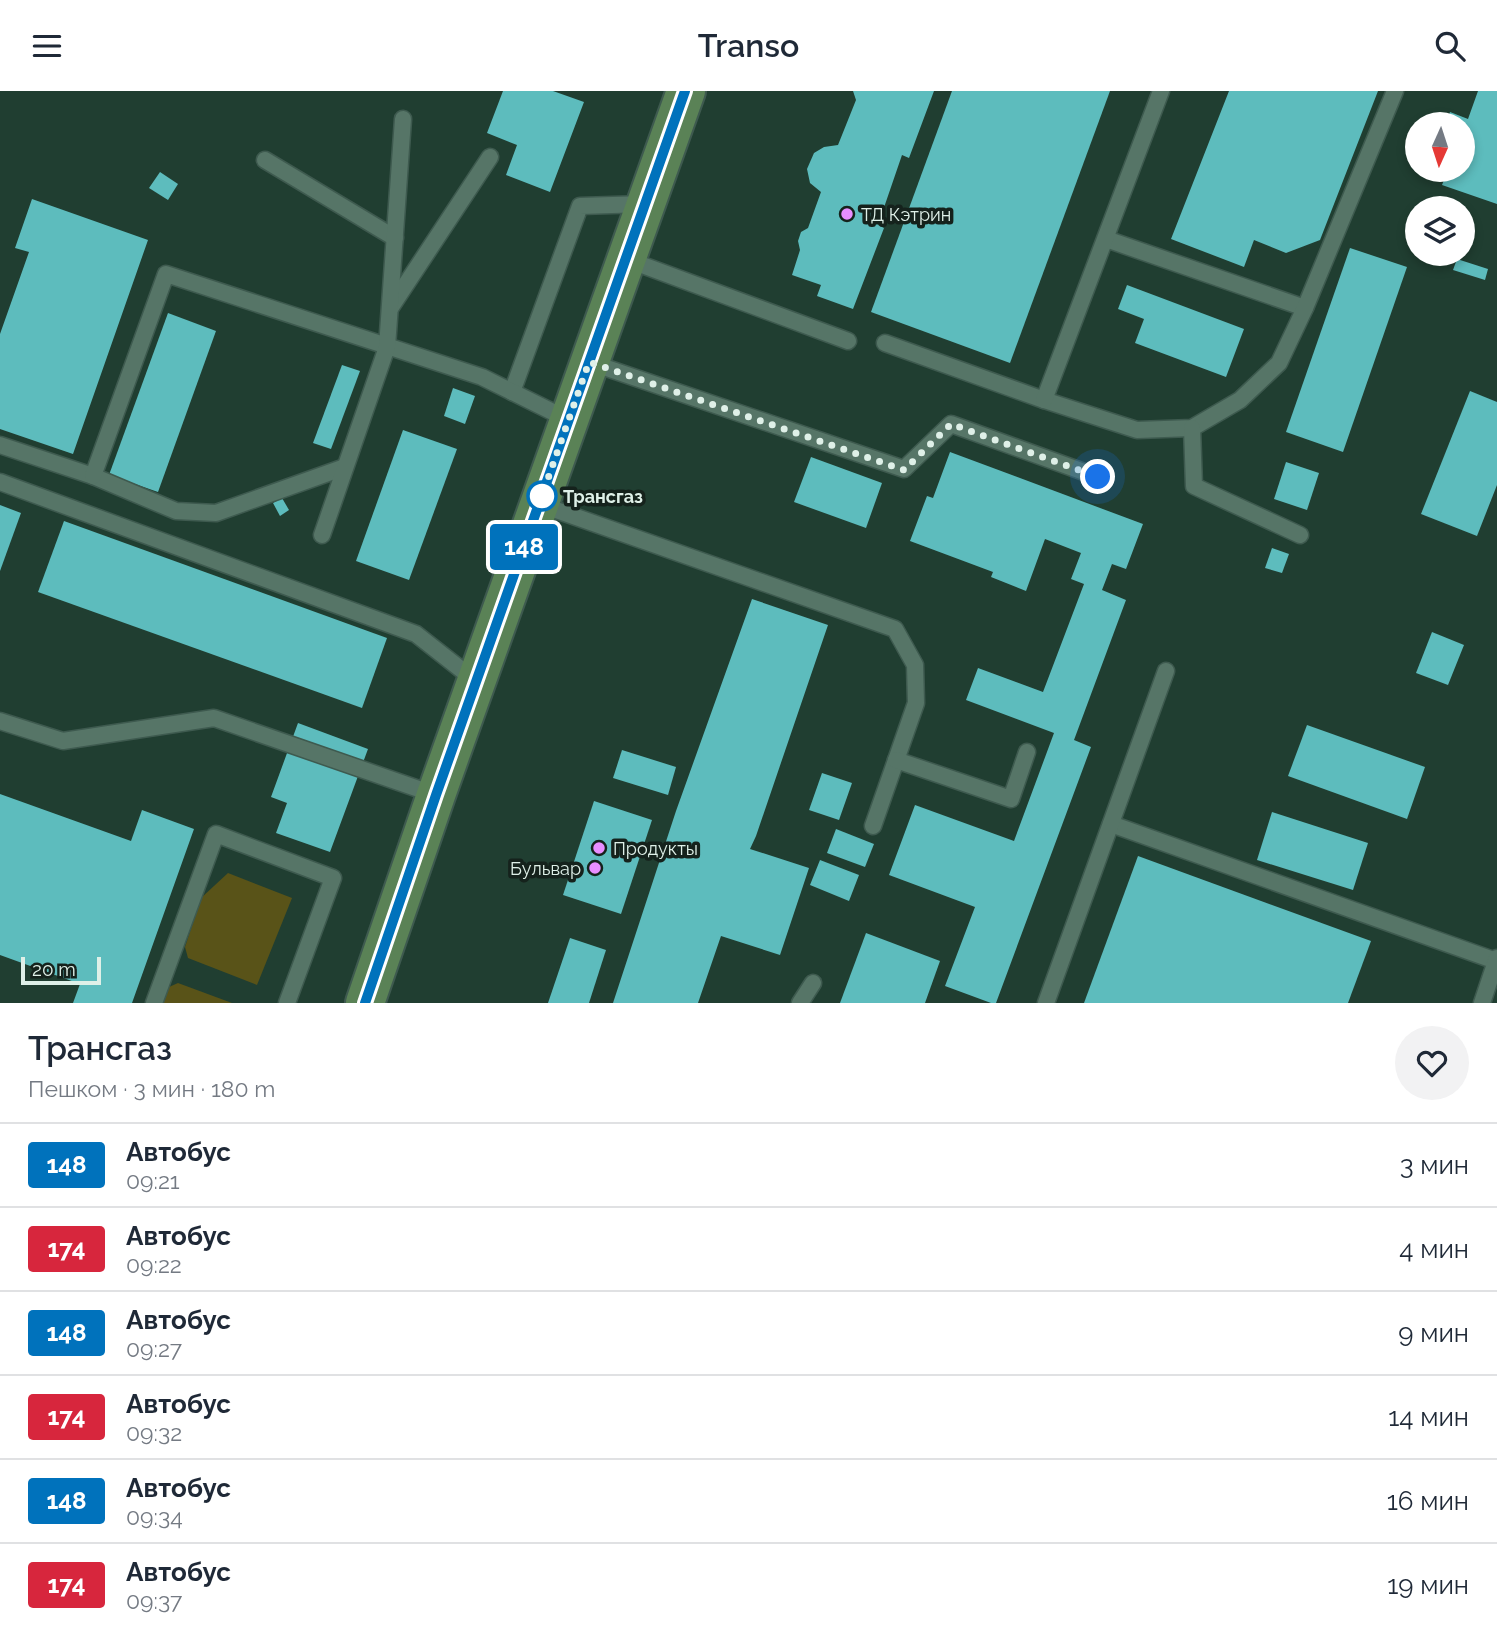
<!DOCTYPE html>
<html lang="ru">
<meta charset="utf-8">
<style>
:root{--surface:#fff;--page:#f2f2f3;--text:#1f2937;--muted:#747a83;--line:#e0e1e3}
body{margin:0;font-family:Raleway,sans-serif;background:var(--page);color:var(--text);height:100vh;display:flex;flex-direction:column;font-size:26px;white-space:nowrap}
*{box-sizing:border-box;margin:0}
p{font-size:23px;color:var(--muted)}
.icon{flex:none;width:38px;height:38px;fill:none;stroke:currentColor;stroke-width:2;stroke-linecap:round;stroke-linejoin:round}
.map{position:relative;height:912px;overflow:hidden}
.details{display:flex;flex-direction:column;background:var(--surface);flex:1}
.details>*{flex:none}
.badge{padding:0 14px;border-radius:5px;font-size:24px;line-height:46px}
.needle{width:46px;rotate:183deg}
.fabs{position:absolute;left:1405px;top:21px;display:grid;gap:14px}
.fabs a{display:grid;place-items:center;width:70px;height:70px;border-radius:50%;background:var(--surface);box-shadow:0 4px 10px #0003;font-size:35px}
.scale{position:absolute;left:21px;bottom:18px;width:80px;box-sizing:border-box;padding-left:7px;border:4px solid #dff0e8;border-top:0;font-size:19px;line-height:24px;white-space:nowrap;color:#dff0e8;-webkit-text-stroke:5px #15221c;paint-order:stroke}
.you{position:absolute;width:35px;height:35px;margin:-18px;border:5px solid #fff;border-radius:50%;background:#1a73e8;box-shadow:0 0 0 10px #1a73e833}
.map>.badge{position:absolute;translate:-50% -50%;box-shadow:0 0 0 4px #fff}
.round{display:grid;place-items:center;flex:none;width:74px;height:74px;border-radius:37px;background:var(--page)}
.headline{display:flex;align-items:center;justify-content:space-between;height:119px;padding:0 28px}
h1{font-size:33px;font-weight:600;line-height:52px}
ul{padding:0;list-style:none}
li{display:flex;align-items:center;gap:21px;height:84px;padding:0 28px;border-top:2px solid var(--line)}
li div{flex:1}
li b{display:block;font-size:26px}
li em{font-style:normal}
li .badge{min-width:77px;font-weight:700;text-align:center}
header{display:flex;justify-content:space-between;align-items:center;height:91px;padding:0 28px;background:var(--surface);font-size:32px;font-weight:600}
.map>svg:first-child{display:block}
</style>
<header><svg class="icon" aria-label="menu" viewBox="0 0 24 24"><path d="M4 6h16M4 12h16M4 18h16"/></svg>Transo<svg class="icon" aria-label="search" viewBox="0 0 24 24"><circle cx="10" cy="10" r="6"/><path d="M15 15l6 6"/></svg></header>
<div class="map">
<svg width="1497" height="912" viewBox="0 0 1497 912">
<rect width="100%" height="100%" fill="#203e31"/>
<g fill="#595318">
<polygon points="228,782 292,807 257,894 188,867 185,856 201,807"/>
<polygon points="178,892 232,912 163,912 169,896"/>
</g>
<g fill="#5dbcbd">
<polygon points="503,0 553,0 584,11 550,101 506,84 517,54 487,42"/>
<polygon points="853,0 934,0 909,67 902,64 878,134 884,137 853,218 817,205 821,194 792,184 800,159 798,150 801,141 808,137 821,101 810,92 807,78 814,62 824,56 838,54 856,9"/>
<polygon points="952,0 1110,0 1010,272 871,221"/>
<polygon points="1229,0 1378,0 1320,149 1286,162 1254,149 1244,176 1171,148"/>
<polygon points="1478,0 1497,0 1497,113 1442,94 1448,79 1463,79 1463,33 1446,33 1450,21 1468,28"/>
<polygon points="160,81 178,93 168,109 149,97"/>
<polygon points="32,108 148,149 73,363 0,338 0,243 29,161 15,157"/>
<polygon points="1350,157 1407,176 1343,361 1286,341"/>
<polygon points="1457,168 1488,178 1485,189 1453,179"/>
<polygon points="1127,194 1244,238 1226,286 1135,252 1144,228 1118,218"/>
<polygon points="168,222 216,240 158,401 109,384"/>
<polygon points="342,274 360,280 331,358 313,352"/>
<polygon points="453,297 475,305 465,333 444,325"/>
<polygon points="1470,300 1497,311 1497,394 1477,445 1421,423"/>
<polygon points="403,339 457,358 409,489 356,470"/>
<polygon points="950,361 1143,433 1126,478 1112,473 1102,499 1126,509 1074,649 1091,656 996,912 991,912 945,895 975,816 889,784 915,714 1014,750 1054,642 966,609 978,577 1043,601 1084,493 1071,488 1081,462 1045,448 1026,500 991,486 993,481 910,450 927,405 933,407"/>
<polygon points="811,366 882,392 866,437 794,411"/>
<polygon points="1286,371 1319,382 1307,419 1274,408"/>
<polygon points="282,407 289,419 280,425 273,412"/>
<polygon points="0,414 21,422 0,480"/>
<polygon points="64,430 387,547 362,617 38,501"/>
<polygon points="1272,457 1289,463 1282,482 1265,477"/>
<polygon points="752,508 828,534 756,745 750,758 809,777 780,864 721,845 698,912 613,912 676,720"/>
<polygon points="1432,541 1464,554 1448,594 1416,582"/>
<polygon points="298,632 368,658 330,761 276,742 287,712 271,706"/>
<polygon points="1307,634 1425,676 1407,728 1288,685"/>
<polygon points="622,659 676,676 668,704 613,687"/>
<polygon points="822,682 852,692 839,729 809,719"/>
<polygon points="0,703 131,750 142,719 194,738 132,912 73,912 80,893 0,864"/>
<polygon points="594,710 652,729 621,823 563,804"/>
<polygon points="1272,721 1368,752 1353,799 1257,769"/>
<polygon points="836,738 874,753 865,776 827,762"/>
<polygon points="1138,765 1371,850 1348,912 1084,912"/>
<polygon points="820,769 859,784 849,810 810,794"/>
<polygon points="866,842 940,870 925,912 840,912"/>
<polygon points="570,847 606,859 589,912 548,912"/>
</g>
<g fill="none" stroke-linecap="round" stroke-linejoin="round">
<g stroke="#3e5a4f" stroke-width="19">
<g id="lane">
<polyline points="265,69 395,147"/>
<polyline points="1106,148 1305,217"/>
<polyline points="626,168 848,250"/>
<polyline points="391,216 490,66"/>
<polyline points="885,252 1044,309 1137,339 1192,337 1240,309 1279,272 1305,217 1395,0"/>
<polyline points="589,271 904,378 951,333 1098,386"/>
<polyline points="512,301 580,115 645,113"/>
<polyline points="1044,309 1161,0"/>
<polyline points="1192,337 1194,395 1300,444"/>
<polyline points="0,354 93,385 176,420 216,422 345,376"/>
<polyline points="93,385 166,183 482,286 569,329"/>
<polyline points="0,391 416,543 477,591"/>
<polyline points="539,413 895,538 915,574 916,612 873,735"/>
<polyline points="322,444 387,256 403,28"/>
<polyline points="0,630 63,650 214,627 436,704"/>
<polyline points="896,669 1011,708 1027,661"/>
<polyline points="1111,733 1496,870"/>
<polyline points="154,912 216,743 333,787 287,912"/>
<polyline points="800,912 813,892"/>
<polyline points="1046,912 1166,580"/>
<polyline points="1482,912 1497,867"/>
</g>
</g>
<g stroke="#3e5a4f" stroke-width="42">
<polyline id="secondary" points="365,912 436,704 686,0"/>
</g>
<use href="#lane" stroke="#567567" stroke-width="16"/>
<use href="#secondary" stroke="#5a8256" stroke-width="38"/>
</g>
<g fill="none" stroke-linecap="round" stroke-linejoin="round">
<g stroke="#fff" stroke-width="16">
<polyline id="line" points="365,912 436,704 685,0"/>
</g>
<use href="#line" stroke="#0072bc" stroke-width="10"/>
<polyline stroke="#dff0e8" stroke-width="7" stroke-dasharray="0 12.6" points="542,405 539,413 589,271 904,379 951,333 1098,386"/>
</g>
<g fill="#e88eff" stroke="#15221c" stroke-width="2.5">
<circle cx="847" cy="123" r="7"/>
<circle cx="599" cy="757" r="7"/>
<circle cx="595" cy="777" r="7"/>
</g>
<circle fill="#fff" stroke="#0072bc" stroke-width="3.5" cx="542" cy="405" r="14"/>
<g text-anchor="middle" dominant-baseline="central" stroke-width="7" stroke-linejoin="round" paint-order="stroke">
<g font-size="18" fill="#dff0e8" stroke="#15221c" text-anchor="start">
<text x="861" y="123">ТД Кэтрин</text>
<text x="613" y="757">Продукты</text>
<text x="581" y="777" text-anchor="end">Бульвар</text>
</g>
<g font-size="18" font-weight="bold" fill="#dff0e8" stroke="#15221c" text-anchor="start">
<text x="563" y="405">Трансгаз</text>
</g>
</g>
</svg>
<div class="fabs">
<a><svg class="needle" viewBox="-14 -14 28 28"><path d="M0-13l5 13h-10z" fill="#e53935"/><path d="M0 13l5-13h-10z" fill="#747a83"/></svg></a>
<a><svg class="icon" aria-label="layers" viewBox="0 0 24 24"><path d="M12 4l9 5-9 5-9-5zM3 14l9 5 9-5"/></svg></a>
</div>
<div class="scale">20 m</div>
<div class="you" style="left:1098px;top:386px"></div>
<b class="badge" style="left:524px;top:456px;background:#0072bc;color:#fff">148</b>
</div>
<section class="details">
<div class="headline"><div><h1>Трансгаз</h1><p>Пешком · 3 мин · 180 m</p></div><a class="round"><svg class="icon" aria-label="heart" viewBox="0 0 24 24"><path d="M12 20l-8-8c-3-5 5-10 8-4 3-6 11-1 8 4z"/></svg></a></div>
<ul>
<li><span class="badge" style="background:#0072bc;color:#fff">148</span><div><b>Автобус</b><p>09:21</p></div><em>3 мин</em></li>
<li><span class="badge" style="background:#d7263d;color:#fff">174</span><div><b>Автобус</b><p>09:22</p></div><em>4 мин</em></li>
<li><span class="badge" style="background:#0072bc;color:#fff">148</span><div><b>Автобус</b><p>09:27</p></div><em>9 мин</em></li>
<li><span class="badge" style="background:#d7263d;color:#fff">174</span><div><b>Автобус</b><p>09:32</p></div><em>14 мин</em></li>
<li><span class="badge" style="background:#0072bc;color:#fff">148</span><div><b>Автобус</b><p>09:34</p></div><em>16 мин</em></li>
<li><span class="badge" style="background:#d7263d;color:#fff">174</span><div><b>Автобус</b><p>09:37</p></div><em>19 мин</em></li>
</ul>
</section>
